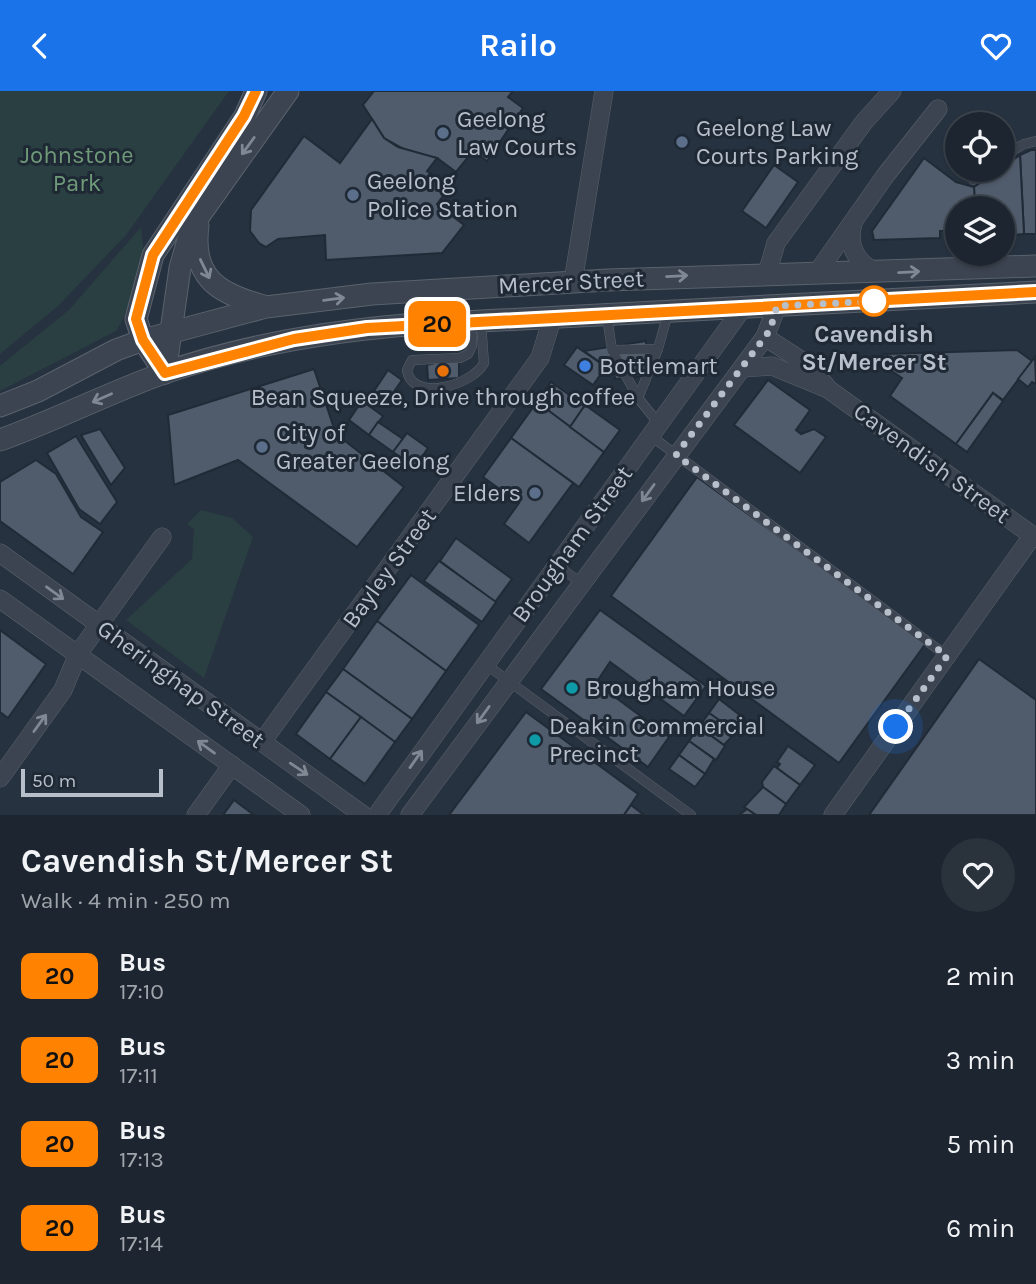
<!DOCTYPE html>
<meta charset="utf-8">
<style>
:root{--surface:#1d2630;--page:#2a323c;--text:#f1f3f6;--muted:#a0a5ab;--line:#3b434c;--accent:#1a73e8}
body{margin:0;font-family:Karla,sans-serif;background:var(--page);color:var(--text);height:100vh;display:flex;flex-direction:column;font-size:26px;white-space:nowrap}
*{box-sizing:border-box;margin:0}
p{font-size:23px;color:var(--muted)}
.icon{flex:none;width:38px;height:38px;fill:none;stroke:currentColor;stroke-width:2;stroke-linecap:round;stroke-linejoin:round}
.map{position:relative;height:724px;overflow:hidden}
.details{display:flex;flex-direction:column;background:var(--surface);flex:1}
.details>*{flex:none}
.badge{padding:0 14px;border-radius:10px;font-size:24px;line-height:46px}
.fabs{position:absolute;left:945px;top:21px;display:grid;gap:14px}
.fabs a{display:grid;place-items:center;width:70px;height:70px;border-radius:50%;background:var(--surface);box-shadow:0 2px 5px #0004,0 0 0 2px var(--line);font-size:35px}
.scale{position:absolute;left:21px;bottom:18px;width:142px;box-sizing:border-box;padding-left:7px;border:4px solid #b7bfca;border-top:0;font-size:19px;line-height:24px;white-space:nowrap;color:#b7bfca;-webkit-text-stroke:5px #1f2935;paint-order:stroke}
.you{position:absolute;width:35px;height:35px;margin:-18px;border:5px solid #fff;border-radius:50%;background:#1a73e8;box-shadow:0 0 0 10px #1a73e833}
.map>.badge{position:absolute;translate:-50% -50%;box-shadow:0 0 0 4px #fff}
.round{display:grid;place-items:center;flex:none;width:74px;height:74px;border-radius:37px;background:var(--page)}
.summary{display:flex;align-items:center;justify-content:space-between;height:119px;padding:0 21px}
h1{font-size:33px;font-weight:700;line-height:52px}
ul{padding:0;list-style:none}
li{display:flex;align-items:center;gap:21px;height:84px;padding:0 21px}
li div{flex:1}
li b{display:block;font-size:26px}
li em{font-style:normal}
li .badge{min-width:77px;font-weight:700;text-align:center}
header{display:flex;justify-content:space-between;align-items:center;height:91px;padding:0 21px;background:var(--accent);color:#fff;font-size:32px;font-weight:700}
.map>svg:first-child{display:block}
</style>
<header><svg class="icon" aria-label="back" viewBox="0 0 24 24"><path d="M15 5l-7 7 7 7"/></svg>Railo<svg class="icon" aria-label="heart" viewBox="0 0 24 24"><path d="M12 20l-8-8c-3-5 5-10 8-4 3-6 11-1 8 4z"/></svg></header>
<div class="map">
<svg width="1036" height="724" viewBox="0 0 1036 724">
<rect width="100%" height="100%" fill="#273240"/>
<g fill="#293f41">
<polygon points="0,0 229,0 126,144 58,215 0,263"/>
<polygon points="141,136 144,166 124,226 116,240 0,300 0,275 70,218"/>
<polygon points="201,419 232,427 253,446 204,587 126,529 192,468 194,438 187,433"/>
</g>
<g fill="#505b6b" stroke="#212b37" stroke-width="2">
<polygon points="374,0 513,0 508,6 523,17 487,70 473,60 456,81 437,67 411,62 384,47 363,14"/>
<polygon points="372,28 384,47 398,56 437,67 427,80 449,97 437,113 464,134 442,162 326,169 325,144 278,148 266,156 259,152 250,140 251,119 304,45 340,72"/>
<polygon points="1031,59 1036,59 1036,143 1024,143 1020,64"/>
<polygon points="1020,64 1024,143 1003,145 1003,117 975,117 974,96"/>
<polygon points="924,67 956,91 974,96 975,117 957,117 957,147 947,147 947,140 940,140 940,147 874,149 872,140"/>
<polygon points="774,74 798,91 766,137 742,120"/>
<polygon points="646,250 647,285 615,288 614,281 584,260"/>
<polygon points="577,256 606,276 593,294 564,274"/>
<polygon points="1017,259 1032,270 1003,309 993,302 956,353 890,305 902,287 878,271 884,263"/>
<polygon points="459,266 459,287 428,289 427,274"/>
<polygon points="1035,266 1036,293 1032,291 1028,296 1018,288"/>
<polygon points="314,278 336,343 404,396 357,456 238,369 174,394 168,324"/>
<polygon points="388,279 402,289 388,309 374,300"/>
<polygon points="768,289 810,319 796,339 801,343 814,338 826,346 800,382 734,334"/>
<polygon points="551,291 585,315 570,336 537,311"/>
<polygon points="993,302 1003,310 967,361 956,353"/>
<polygon points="362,310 383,325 369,344 349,329"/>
<polygon points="537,311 604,361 579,396 511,347"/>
<polygon points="585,314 620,339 604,361 570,336"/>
<polygon points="378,331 403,348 393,361 369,344"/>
<polygon points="100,338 125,377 111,394 81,344"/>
<polygon points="407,342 428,357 415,376 393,361"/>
<polygon points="76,345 117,411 100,433 79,418 47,362"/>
<polygon points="511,347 573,392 529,452 504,433 519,412 483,386"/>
<polygon points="36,369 56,383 81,426 103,441 73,483 0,430 0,391"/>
<polygon points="697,386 926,552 839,672 611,505"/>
<polygon points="456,447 512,488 495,511 440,470"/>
<polygon points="439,470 496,511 482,531 424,490"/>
<polygon points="411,484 479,534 446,580 377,530"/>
<polygon points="600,519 706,595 684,625 610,571 596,592 669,646 648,676 541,598"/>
<polygon points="377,530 446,580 412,628 343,578"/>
<polygon points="0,539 46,573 8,627 0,621"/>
<polygon points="979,568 1036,609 1036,724 869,724"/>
<polygon points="343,578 412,628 395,651 326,601"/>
<polygon points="326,601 361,626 330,668 296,643"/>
<polygon points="719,608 745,628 736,641 709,622"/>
<polygon points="526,621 638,703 624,724 449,724"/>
<polygon points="709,622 736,641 724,654 699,636"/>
<polygon points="361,626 395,651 365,693 330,668"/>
<polygon points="699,636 725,655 716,669 689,650"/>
<polygon points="689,650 714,668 705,683 679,664"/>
<polygon points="788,655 815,674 800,694 777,677 780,673 777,671"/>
<polygon points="679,664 705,683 695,696 669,678"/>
<polygon points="774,675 800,694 786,713 763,696 762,691"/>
<polygon points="763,696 786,713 779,724 756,724 744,716"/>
<polygon points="234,709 254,724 223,724"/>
<polygon points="631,714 644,724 624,724"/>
<polygon points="747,718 756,724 739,724"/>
</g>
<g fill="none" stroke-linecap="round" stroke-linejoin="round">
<g stroke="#59626d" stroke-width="10">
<g id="service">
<polyline points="1003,65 1024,53 1036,50"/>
<polyline points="973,89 986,79"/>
<polyline points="607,226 612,259 658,258 668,222"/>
<path d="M471,232L472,255L468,263L460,267L412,269L407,279C412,312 473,294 484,272L481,231"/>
<polyline points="612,259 638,307 659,333"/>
<polyline points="638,307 658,258"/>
<polyline points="651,345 947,565"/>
<polyline points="556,474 583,493"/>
<polyline points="484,572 691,724"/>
</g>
</g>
<g stroke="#59626d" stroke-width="19">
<g id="minor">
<path d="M853,132C847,154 855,171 876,181"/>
<polyline points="817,182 885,85 938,18"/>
<polyline points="767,183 776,152 864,31 892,0"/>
<polyline points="573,191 604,0"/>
<polyline points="765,246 805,272 826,295"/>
<polyline points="743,277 772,275 828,298 1036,447"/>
<polyline points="0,462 363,724"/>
<polyline points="0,508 301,724"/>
<polyline points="262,651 540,267 552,228"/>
<polyline points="0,687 63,599 78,563 162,446"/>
<polyline points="196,724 232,674"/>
<polyline points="377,724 742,218"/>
<polyline points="410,724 765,246 777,215"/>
<polyline points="833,724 1033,444"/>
</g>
</g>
<g stroke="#59626d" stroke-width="23">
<g id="tertiary">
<path d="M198,135C191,187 219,203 264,215"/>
<polyline points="165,282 143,249 136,228 153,164 245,25 256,0"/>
<polyline points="165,282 180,177 192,135 288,0"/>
<polyline points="0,315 38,300 116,259 143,249 266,216 372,203 608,189 1036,175"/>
<path d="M0,349C56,329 108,302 164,282C241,255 324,241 406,234L1036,201"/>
</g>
</g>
<use href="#service" stroke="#3b4450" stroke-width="9"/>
<use href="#minor" stroke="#3b4450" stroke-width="18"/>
<use href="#tertiary" stroke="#3b4450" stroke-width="21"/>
</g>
<defs><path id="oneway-shaft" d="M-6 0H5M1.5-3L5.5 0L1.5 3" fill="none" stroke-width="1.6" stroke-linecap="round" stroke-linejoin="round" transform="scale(1.75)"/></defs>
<g stroke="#7f8893">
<use href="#oneway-shaft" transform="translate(248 55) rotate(126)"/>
<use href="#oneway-shaft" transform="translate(205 178) rotate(64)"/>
<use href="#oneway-shaft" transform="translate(909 181) rotate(-3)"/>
<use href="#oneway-shaft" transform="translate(677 185) rotate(-3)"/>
<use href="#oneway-shaft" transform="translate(334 208) rotate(-7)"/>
<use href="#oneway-shaft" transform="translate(102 307) rotate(156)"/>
<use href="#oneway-shaft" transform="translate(648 402) rotate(126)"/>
<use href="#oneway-shaft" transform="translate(55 502) rotate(36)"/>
<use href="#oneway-shaft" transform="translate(483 624) rotate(126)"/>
<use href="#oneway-shaft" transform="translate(40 632) rotate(-54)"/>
<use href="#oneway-shaft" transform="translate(206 656) rotate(-144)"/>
<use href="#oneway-shaft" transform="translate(416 668) rotate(-55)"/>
<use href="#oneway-shaft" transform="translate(299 678) rotate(34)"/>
</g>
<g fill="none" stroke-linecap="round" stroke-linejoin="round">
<g stroke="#fff" stroke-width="16">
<polyline id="line" points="256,0 244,25 153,164 136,228 143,249 165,282 294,248 367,237 1036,201"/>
</g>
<use href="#line" stroke="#ff8200" stroke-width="10"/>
<polyline stroke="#b7bfca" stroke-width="7" stroke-dasharray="0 12.6" points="874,210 880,210 777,215 770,239 676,364 947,565 896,636"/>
</g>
<g fill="#5c6f8a" stroke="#1f2935" stroke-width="2.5">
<circle cx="443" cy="42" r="7"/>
<circle cx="682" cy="51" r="7"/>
<circle cx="353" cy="104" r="7"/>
<circle cx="262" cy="356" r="7"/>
<circle cx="535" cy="402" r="7"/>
</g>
<circle fill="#fff" stroke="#ff8200" stroke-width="3.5" cx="874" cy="210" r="14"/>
<circle fill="#3f7fe0" stroke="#1f2935" stroke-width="2.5" cx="585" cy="275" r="7"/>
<circle fill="#e8710a" stroke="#1f2935" stroke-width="2.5" cx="443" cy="280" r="7"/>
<g fill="#0f9aa8" stroke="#1f2935" stroke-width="2.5">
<circle cx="572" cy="597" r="7"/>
<circle cx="535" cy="649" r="7"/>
</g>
<g text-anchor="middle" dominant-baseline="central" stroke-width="6" stroke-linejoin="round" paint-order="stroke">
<g font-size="24" fill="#b7bfca" stroke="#1f2935" text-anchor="start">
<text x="457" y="28">Geelong<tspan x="457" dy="28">Law Courts</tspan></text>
<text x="696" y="37">Geelong Law<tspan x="696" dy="28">Courts Parking</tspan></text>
<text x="367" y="90">Geelong<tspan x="367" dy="28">Police Station</tspan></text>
<text x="599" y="275">Bottlemart</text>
<text x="443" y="306" text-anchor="middle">Bean Squeeze, Drive through coffee</text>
<text x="276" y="342">City of<tspan x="276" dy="28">Greater Geelong</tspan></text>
<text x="521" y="402" text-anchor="end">Elders</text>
<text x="586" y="597">Brougham House</text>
<text x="549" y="635">Deakin Commercial<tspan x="549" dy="28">Precinct</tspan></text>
</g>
<g font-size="24" fill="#6f9a78" stroke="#1f2935">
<text x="77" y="64">Johnstone<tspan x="77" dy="28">Park</tspan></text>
</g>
<g font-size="24" fill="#b7bfca" stroke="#1f2935">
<text transform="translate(571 191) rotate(-3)">Mercer Street</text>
<text transform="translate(932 372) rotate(36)">Cavendish Street</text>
<text transform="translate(572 453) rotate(-54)">Brougham Street</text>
<text transform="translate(389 477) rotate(-54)">Bayley Street</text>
<text transform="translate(181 593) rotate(36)">Gheringhap Street</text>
</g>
<g font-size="24" font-weight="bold" fill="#b7bfca" stroke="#1f2935">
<text x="874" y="243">Cavendish<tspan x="874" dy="28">St/Mercer St</tspan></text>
</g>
</g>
</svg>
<div class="fabs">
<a><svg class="icon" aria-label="locate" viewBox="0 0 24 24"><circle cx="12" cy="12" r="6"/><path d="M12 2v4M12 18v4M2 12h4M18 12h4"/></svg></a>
<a><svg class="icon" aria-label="layers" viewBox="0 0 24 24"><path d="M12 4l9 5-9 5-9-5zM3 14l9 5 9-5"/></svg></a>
</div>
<div class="scale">50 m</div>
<div class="you" style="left:896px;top:636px"></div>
<b class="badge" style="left:437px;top:233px;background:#ff8200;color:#111">20</b>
</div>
<section class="details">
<div class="summary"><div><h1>Cavendish St/Mercer St</h1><p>Walk · 4 min · 250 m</p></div><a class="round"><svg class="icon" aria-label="heart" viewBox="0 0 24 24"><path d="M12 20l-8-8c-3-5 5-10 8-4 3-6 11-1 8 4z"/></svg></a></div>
<ul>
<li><span class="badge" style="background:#ff8200;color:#111">20</span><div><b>Bus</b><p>17:10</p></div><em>2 min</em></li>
<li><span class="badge" style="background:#ff8200;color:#111">20</span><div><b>Bus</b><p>17:11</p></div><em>3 min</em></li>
<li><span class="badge" style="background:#ff8200;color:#111">20</span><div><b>Bus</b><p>17:13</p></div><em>5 min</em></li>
<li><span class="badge" style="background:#ff8200;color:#111">20</span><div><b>Bus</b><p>17:14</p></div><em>6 min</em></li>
</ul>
</section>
